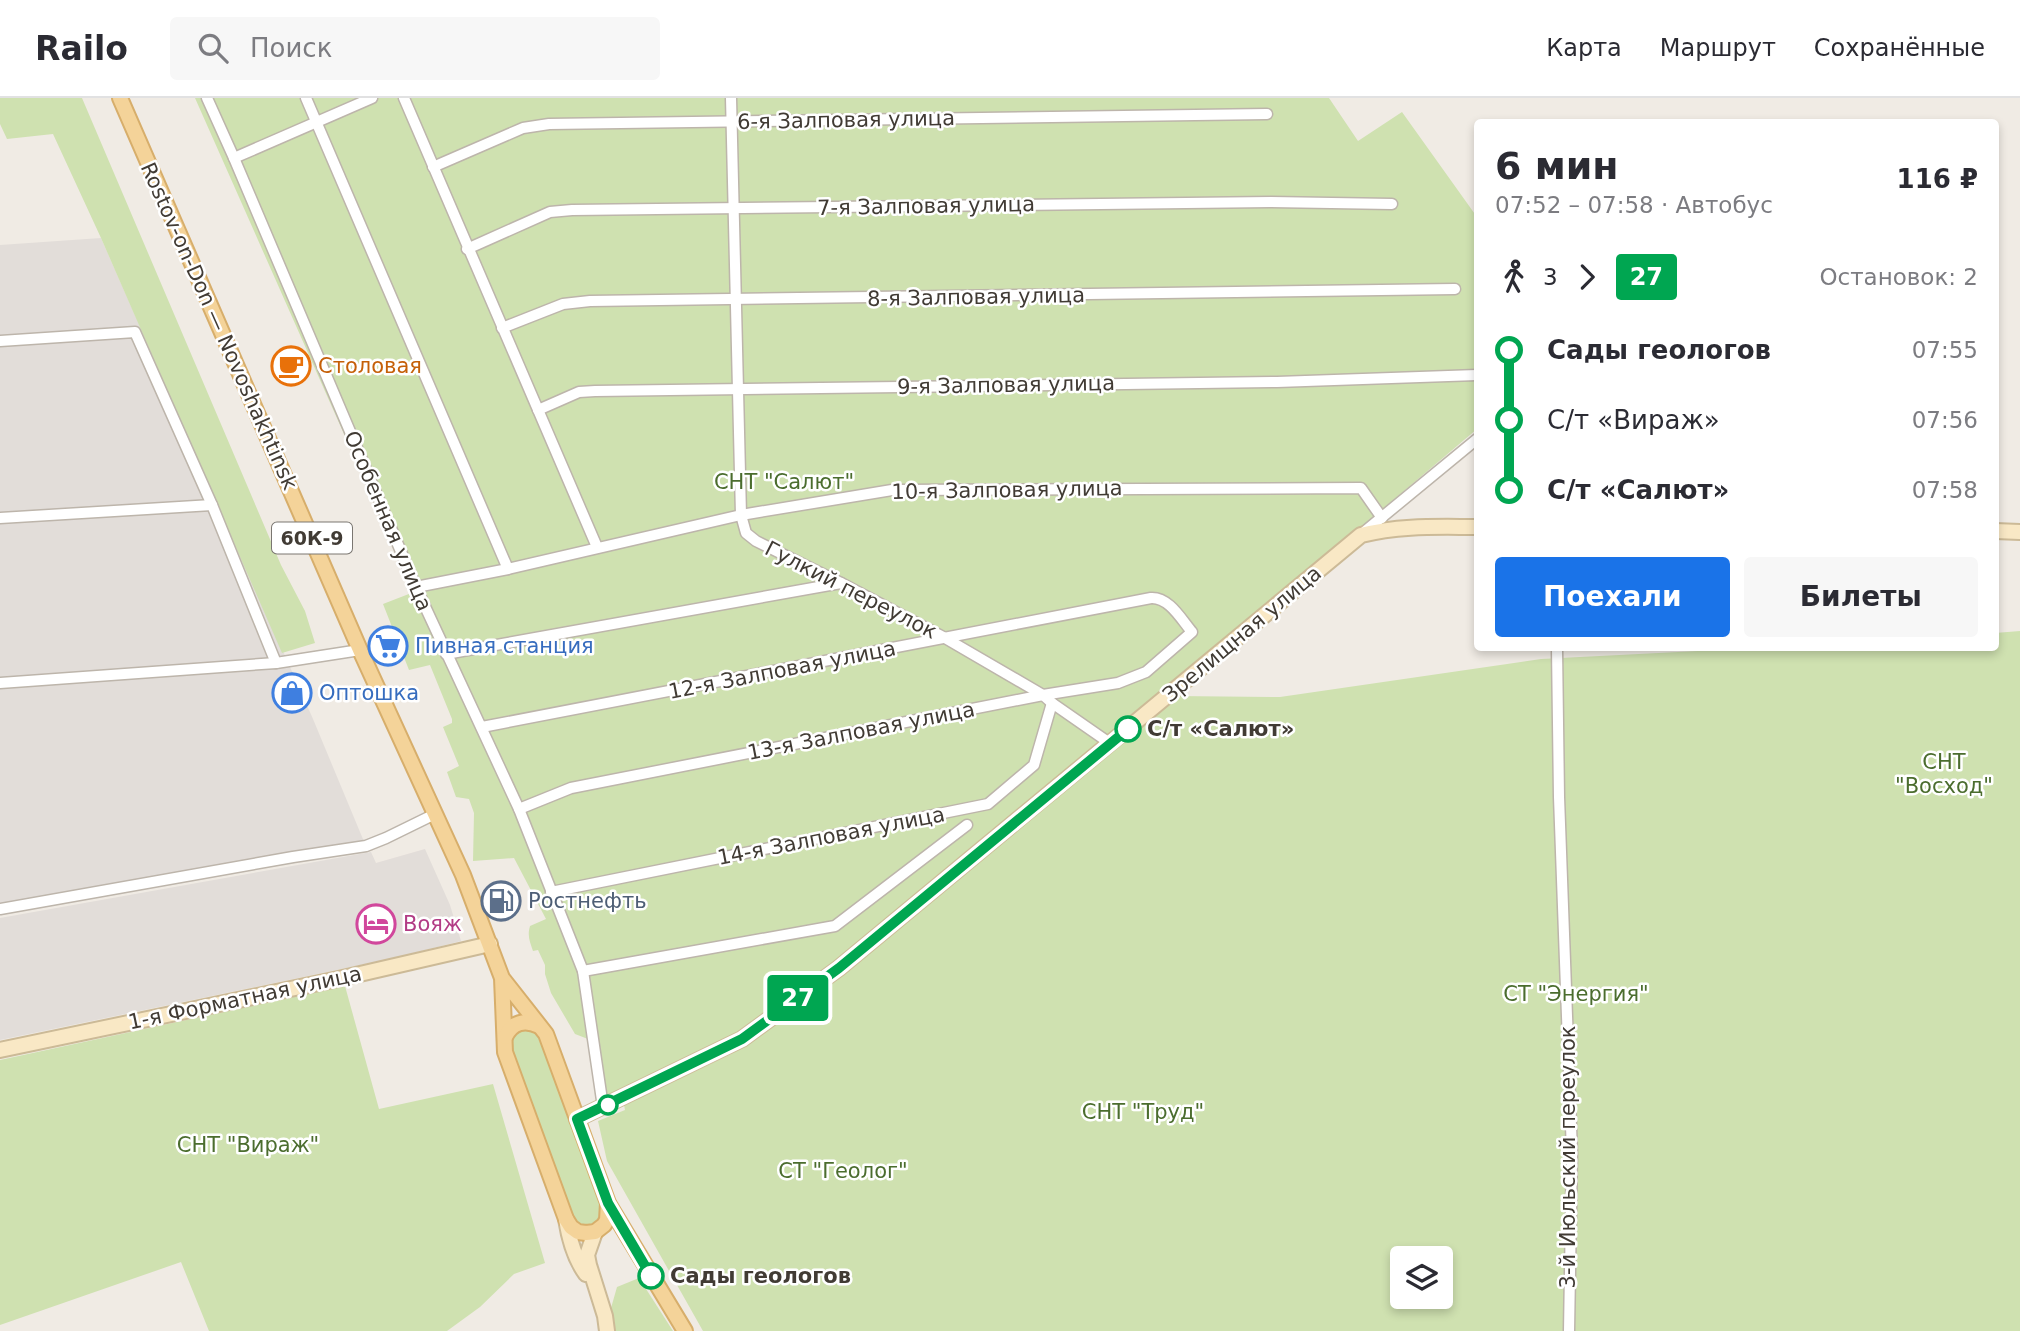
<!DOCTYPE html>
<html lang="ru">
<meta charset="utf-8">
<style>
:root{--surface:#fff;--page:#f7f7f7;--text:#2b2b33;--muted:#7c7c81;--line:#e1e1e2;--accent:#1a73e8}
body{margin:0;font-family:"DejaVu Sans",sans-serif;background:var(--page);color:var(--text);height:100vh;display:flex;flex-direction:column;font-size:26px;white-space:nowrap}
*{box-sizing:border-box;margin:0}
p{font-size:23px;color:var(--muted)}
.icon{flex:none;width:38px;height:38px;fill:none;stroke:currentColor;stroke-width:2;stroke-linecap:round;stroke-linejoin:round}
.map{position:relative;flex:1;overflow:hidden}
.panel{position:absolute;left:1474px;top:21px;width:525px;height:532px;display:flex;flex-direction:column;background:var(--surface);border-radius:7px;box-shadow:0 4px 10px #0003}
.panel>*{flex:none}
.badge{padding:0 14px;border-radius:5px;font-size:24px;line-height:46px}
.fabs{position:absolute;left:1390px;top:1148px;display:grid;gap:14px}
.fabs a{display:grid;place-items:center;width:63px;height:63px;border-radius:7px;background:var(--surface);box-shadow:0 4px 10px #0003;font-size:35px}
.map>.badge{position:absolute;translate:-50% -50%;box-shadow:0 0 0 4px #fff}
.legs{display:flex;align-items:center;gap:10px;height:77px;padding:0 21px;font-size:23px}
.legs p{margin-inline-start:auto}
.summary{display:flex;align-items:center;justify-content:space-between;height:119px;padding:0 21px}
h1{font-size:38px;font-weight:600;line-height:52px}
.cta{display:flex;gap:14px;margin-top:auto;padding:14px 21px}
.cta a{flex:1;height:80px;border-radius:7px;background:var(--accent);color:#fff;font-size:28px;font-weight:600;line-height:80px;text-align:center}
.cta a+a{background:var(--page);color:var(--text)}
ul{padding:0 21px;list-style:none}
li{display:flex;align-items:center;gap:24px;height:70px;font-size:26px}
li i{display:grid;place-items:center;width:10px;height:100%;margin:0 9px;background:currentColor}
li i::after{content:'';width:18px;height:18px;margin:-9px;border:5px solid;border-radius:50%;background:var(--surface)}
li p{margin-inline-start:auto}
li:first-child i{background:linear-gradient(#0000 50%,currentColor 0)}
li:last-child i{background:linear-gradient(currentColor 50%,#0000 0)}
header{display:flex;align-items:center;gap:42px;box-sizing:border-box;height:98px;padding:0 35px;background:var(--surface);border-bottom:2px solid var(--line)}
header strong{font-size:33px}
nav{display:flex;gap:38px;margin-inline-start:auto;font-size:24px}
.search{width:490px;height:63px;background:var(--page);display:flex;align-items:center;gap:18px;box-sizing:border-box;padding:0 24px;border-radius:7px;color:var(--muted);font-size:26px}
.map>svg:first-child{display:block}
</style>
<header>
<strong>Railo</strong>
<div class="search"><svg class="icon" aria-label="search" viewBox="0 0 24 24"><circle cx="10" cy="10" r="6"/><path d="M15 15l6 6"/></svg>Поиск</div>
<nav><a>Карта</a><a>Маршрут</a><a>Сохранённые</a></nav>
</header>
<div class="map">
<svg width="2020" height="1233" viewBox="0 0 2020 1233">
<rect width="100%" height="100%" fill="#f0ebe4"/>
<g fill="#e2ddd9">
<polygon points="101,140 313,621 365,746 0,807 0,147"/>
<polygon points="425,751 450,807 461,843 394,860 0,942 0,820 371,754 376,765"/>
</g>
<g fill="#cfe1b0" fill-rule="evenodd">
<polygon points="0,0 82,0 281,467 305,513 315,545 282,555 101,140 53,36 7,41 0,26"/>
<path d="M195,0H1329L1358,43L1402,14L1477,119V331L1166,595L852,853L729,946L601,1006L588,927V941L575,936L551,895L545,876V867L538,852L533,853C530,844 527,838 530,828L546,821L514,760L473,763L474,715L469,701L456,699L447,674L459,668L443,629L452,625V621L430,567L409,572L383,506L414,494Z"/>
<path d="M2020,533V1233H703L607,1063L598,1023L625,1012L624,1007L731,956L777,924L1003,736L1175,598L1280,599L1541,561L1756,550H1995V535ZM1402,1160H1440V1199H1402Z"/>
<polygon points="345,888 379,1011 493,986 545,1165 514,1176 480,1209 447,1233 209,1233 181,1164 0,1227 0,962"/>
<path d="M525,929L539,936L603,1108L601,1123C591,1129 585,1131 574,1124L510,951L512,937Z"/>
<polygon points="639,1180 673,1233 614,1233 611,1210 617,1189"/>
</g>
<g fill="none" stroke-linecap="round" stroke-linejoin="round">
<g stroke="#bdb5ab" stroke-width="13">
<g id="street">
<polyline points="207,0 234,60 416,489 519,711 583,873 603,1009"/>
<polyline points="306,0 508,471"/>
<polyline points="404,0 597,449"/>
<polyline points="731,0 741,417 746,435 756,443 841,485 945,540 1043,597 1052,605 1111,646"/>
<polyline points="234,60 372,0"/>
<polyline points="433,69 523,30 549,26 1267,16"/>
<polyline points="467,151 550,114 572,112 1271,104 1392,106"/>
<polyline points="502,230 563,206 590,203 1455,191"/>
<polyline points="0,243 135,234 212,407 276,565 360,552"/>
<polyline points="538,312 579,294 595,293 1277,284 1477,277"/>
<polyline points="0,420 212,407"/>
<polyline points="1364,434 1477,341"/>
<polyline points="416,489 508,471 741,417 892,392 1361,390 1382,420"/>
<polyline points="1557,550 1559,699 1572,1055 1569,1233"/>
<polyline points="446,556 841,485"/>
<polyline points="0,585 276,565"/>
<path d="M482,629L1151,500C1169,499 1181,521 1192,534L1146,574L1118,585L1043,597L571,690L519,711"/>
<polyline points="551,794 988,706 1034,667 1052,605"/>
<polyline points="0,811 293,759 366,748 386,740 435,716"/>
<polyline points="583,873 835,828 967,727"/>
</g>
</g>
<g stroke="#ccba97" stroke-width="18">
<g id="secondary">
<polyline points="1995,433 2020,434"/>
<polyline points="0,952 338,881 490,846"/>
<path d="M577,1021L742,941L839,870L1361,437C1400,427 1438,429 1477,429"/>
<path d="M566,1121C569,1140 574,1160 586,1176"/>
<polyline points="595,1134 587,1157 589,1167 605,1218 607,1233"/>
</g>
</g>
<g stroke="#d7ae6b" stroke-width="18">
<g id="primary">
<polyline points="120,0 360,552 463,777 502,880 546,936 608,1105 607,1122 604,1127 595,1134 586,1135 578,1134 571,1129 566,1121 505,954 502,880"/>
<path d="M505,939C512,924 525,921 539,928"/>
<polyline points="609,1107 685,1233"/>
</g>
</g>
<use href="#street" stroke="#fff" stroke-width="10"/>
<use href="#secondary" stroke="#f9e8c5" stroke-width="14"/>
<use href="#primary" stroke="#f4d399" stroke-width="14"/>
</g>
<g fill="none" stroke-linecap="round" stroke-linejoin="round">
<g stroke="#fff" stroke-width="16">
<polyline id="line-1" points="651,1178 608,1105 577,1021 742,941 839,870 1128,631"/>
</g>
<use href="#line-1" stroke="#00a651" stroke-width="10"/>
</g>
<defs>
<g id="cafe-ring" transform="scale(2.0125)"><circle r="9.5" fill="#fff" stroke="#e8710a" stroke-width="1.5"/><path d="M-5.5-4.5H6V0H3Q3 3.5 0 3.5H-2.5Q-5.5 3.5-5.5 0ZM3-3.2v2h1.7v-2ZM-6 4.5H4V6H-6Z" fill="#e8710a"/></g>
<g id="supermarket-ring" transform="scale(2.0125)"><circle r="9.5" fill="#fff" stroke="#3f7fe0" stroke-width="1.5"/><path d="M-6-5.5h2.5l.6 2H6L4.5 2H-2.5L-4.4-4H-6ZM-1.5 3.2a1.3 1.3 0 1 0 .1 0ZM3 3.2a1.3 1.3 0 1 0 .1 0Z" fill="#3f7fe0"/></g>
<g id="shop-ring" transform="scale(2.0125)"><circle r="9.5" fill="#fff" stroke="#3f7fe0" stroke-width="1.5"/><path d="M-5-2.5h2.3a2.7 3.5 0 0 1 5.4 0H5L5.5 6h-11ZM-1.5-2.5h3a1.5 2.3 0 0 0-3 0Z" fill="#3f7fe0"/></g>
<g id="fuel-ring" transform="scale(2.0125)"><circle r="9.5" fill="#fff" stroke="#5c6f8a" stroke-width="1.5"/><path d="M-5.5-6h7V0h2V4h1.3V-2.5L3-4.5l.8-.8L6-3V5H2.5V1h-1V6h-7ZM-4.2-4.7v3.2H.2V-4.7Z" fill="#5c6f8a"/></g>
<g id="hotel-ring" transform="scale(2.0125)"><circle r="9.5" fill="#fff" stroke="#d1479c" stroke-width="1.5"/><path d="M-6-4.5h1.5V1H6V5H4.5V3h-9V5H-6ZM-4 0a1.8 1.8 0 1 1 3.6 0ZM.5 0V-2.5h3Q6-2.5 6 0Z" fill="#d1479c"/></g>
</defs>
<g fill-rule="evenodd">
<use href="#cafe-ring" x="291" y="268"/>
<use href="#supermarket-ring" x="388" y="548"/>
<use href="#shop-ring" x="292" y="595"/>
<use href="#fuel-ring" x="501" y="803"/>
<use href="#hotel-ring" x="376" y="826"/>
</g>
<g fill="#fff" stroke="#00a651" stroke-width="3.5">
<circle cx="1128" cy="631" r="12"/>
<circle cx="608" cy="1007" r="9"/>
<circle cx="651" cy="1178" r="12"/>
</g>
<g text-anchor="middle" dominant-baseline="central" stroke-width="5" stroke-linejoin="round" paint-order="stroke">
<rect fill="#fff" stroke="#7a7671" stroke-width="2" x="272" y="424.5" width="80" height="31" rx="5"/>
<g font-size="19" font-weight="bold" fill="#413b34">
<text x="312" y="440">60К-9</text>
</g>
<g font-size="21" fill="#413b34" stroke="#fff">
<text transform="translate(846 22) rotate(-1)">6-я Залповая улица</text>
<text transform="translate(926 108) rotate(-1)">7-я Залповая улица</text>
<text transform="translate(976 199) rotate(-1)">8-я Залповая улица</text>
<text transform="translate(219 228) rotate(66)">Rostov-on-Don — Novoshakhtinsk</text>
<text transform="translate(1006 287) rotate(-1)">9-я Залповая улица</text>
<text transform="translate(1007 392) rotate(-1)">10-я Залповая улица</text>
<text transform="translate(388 423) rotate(67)">Особенная улица</text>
<text transform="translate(851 492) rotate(27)">Гулкий переулок</text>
<text transform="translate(1242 536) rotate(-40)">Зрелищная улица</text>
<text transform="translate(782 572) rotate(-11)">12-я Залповая улица</text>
<text transform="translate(861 633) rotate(-11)">13-я Залповая улица</text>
<text transform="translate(831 738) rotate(-11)">14-я Залповая улица</text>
<text transform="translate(245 900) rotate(-12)">1-я Форматная улица</text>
<text transform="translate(1568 1059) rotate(-90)">3-й Июльский переулок</text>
</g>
<g font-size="21" fill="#c56008" stroke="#fff" text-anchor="start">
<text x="318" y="268">Столовая</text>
</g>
<g font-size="21" fill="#4b6d2e" stroke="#fff">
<text x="784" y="384">СНТ "Салют"</text>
<text x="1944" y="664">СНТ<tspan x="1944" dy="24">"Восход"</tspan></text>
<text x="1576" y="896">СТ "Энергия"</text>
<text x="1143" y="1014">СНТ "Труд"</text>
<text x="248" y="1047">СНТ "Вираж"</text>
<text x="843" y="1073">СТ "Геолог"</text>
</g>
<g font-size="21" fill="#366cbe" stroke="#fff" text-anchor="start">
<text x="415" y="548">Пивная станция</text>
<text x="319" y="595">Оптошка</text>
</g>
<g font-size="21" font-weight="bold" fill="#413b34" stroke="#fff" text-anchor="start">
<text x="1147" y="631">С/т «Салют»</text>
<text x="670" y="1178">Сады геологов</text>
</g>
<g font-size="21" fill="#4e5e75" stroke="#fff" text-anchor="start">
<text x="528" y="803">Ростнефть</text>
</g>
<g font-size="21" fill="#b23c85" stroke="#fff" text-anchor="start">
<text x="403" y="826">Вояж</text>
</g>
</g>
</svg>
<div class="fabs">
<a><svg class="icon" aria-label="layers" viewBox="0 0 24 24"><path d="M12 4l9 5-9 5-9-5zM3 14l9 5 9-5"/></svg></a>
</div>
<b class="badge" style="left:798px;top:900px;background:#00a651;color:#fff">27</b>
<section class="panel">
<div class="summary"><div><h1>6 мин</h1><p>07:52 – 07:58 · Автобус</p></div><b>116 ₽</b></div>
<div class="legs"><svg class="icon" aria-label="walk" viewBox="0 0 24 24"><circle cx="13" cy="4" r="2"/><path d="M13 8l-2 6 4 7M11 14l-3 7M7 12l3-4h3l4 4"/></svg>3<svg class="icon" aria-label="forward" viewBox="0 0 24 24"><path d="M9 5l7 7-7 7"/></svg><b class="badge" style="background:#00a651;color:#fff">27</b><p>Остановок: 2</p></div>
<ul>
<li><i style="color:#00a651"></i><b>Сады геологов</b><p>07:55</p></li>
<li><i style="color:#00a651"></i><span>С/т «Вираж»</span><p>07:56</p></li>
<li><i style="color:#00a651"></i><b>С/т «Салют»</b><p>07:58</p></li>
</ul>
<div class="cta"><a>Поехали</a><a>Билеты</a></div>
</section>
</div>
